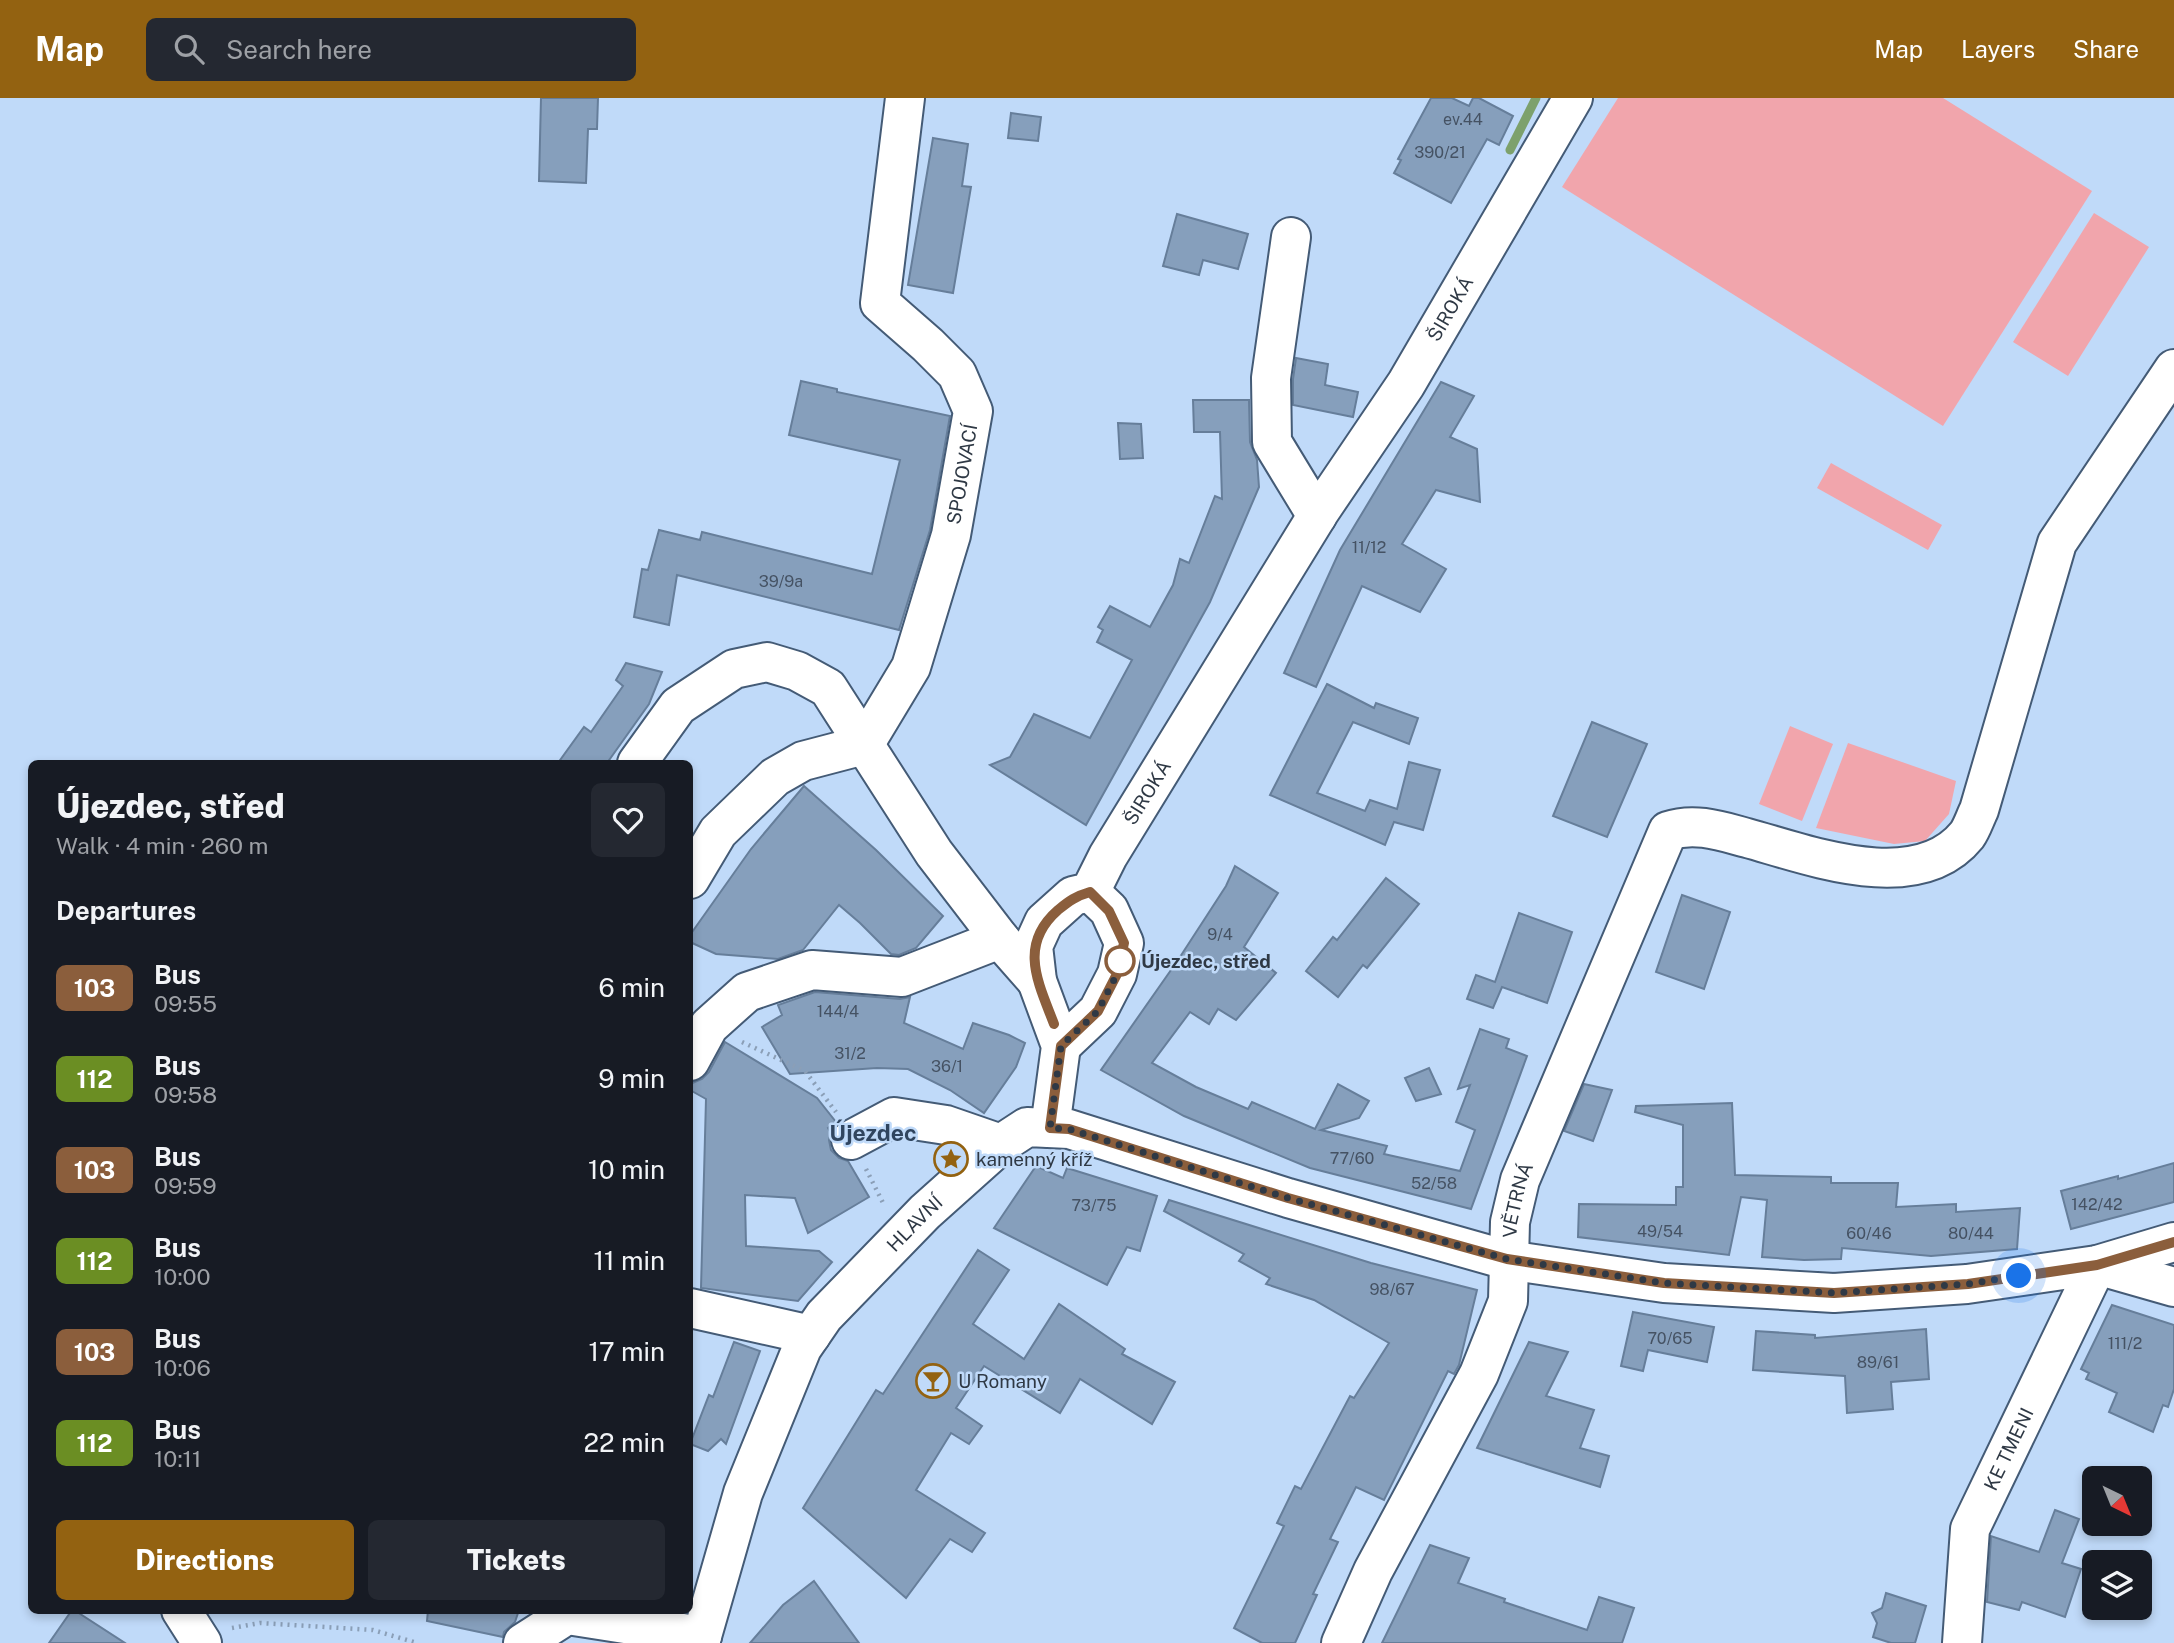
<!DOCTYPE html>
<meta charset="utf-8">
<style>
:root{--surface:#171b24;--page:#242831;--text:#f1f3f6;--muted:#9ea1a6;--accent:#936211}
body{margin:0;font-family:"Public Sans",sans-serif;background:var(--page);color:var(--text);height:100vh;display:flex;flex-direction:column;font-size:26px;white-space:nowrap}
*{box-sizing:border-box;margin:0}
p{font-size:23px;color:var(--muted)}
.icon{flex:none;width:38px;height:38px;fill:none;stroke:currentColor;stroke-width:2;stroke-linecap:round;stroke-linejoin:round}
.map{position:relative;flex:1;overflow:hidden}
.details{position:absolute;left:28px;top:662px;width:665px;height:854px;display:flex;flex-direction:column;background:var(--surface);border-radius:10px;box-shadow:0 4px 10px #0003}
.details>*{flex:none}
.badge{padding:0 14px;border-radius:10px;font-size:24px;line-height:46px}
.needle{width:46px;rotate:137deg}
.controls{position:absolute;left:2082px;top:1368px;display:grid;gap:14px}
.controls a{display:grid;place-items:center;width:70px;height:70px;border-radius:10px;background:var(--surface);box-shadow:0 4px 10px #0003;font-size:35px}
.you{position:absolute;width:35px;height:35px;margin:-18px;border:5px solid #fff;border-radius:50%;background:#1a73e8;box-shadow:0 0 0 10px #1a73e833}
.map>.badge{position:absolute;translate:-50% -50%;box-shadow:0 0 0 4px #fff}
h2{padding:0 28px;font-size:26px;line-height:63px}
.round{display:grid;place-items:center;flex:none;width:74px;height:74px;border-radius:10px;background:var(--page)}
.overview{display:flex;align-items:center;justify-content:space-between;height:119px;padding:0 28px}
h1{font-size:33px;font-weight:800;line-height:52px}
.action{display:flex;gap:14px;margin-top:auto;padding:14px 28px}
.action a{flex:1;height:80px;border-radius:10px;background:var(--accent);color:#fff;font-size:28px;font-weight:800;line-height:80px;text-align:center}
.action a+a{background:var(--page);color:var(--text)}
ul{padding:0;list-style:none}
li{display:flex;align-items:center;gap:21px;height:91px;padding:0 28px}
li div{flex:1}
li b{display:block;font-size:26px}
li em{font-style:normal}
li .badge{min-width:77px;font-weight:700;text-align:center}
header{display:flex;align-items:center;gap:42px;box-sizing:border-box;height:98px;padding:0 35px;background:var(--accent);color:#fff}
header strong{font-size:33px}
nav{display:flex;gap:38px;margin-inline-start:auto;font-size:24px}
.search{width:490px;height:63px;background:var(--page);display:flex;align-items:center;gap:18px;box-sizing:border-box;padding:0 24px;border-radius:10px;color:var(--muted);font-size:26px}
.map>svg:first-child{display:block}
</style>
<header>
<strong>Map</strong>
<div class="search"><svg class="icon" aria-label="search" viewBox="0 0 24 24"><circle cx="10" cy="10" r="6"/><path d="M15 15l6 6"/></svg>Search here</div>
<nav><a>Map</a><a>Layers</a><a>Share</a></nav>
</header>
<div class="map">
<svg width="2174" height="1545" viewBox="0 0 2174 1545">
<rect width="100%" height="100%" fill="#c0daf9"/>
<g fill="#f1a5ac">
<polygon points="1618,0 1943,0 2092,93 1943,328 1562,89"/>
<polygon points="2094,115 2149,149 2068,278 2013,244"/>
<polygon points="1831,365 1942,427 1928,452 1817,390"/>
<polygon points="1790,628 1833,646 1802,723 1759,706"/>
<polygon points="1848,645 1956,683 1949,716 1925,743 1894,746 1816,730"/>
</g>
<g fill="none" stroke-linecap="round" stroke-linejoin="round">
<polyline stroke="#7da16c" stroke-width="9" points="1510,52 1536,0"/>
</g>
<g fill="#869fbc" stroke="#667e9a" stroke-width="2">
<polygon points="541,0 598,0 597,31 588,31 586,85 539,83"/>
<polygon points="1431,0 1452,0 1469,8 1473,0 1479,0 1513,18 1499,47 1487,41 1451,105 1394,75 1401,62 1398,61"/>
<polygon points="1011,15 1041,19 1038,43 1008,40"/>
<polygon points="933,40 968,46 962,88 971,89 953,195 908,187"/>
<polygon points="1177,116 1248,136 1238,171 1203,162 1199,177 1163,168"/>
<polygon points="1296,260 1328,266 1325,287 1358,294 1353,319 1293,307 1293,281"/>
<polygon points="801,283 837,291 837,294 950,318 930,432 899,532 677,477 669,527 634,519 642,471 648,472 659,432 700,442 702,434 872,476 900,362 789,337"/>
<polygon points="1441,284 1474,298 1450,339 1477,351 1480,404 1436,392 1402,446 1446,471 1420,514 1362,488 1316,589 1284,575 1340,452"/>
<polygon points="1193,302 1249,302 1250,344 1257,362 1259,389 1210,504 1086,727 990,667 1010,659 1034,616 1090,640 1132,562 1097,544 1103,532 1098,529 1110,508 1150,529 1173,487 1180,461 1189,465 1215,398 1222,401 1220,334 1194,334"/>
<polygon points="1118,325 1141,326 1143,360 1120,361"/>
<polygon points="626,565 662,574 649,606 607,665 558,665 584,629 591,634 623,588 616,582"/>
<polygon points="1327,586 1374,610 1376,605 1418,620 1409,646 1353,624 1317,695 1365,713 1370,702 1397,711 1409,664 1440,672 1423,732 1394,724 1385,747 1270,697"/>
<polygon points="1592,624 1647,646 1607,739 1553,718"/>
<polygon points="804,688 876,752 943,818 916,850 899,857 891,856 860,825 839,807 803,852 778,861 716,856 690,844 690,837 751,751"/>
<polygon points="1235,768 1278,795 1244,849 1276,875 1236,922 1218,911 1209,926 1190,914 1152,965 1196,989 1248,1011 1252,1004 1315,1031 1338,986 1369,1003 1359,1020 1321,1032 1387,1048 1384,1056 1460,1073 1475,1032 1456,1024 1470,987 1458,991 1480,931 1509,941 1506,950 1527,958 1471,1111 1310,1070 1184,1018 1101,972 1178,862 1226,788"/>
<polygon points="1386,780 1419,806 1367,870 1363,867 1338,899 1306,873 1333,839 1337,842"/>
<polygon points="1682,797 1730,814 1704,891 1656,874"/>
<polygon points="1519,815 1572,834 1547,905 1502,889 1493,910 1467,901 1476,877 1495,884"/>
<polygon points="815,894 900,901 910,899 904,925 963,951 973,925 1009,937 1025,945 1016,969 984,1015 950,992 908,971 877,970 790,976 762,929 782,917 778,907"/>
<polygon points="725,944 817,1000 836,1024 828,1030 831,1035 829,1042 831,1052 839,1060 848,1063 869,1099 808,1135 795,1100 745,1097 746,1148 819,1153 832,1164 798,1203 701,1190 706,1001 690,992 690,986 702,981 709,974"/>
<polygon points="1429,970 1441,996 1416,1003 1405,980"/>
<polygon points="1584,986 1612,992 1593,1043 1564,1033"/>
<polygon points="1732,1005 1735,1077 1831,1079 1831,1085 1898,1085 1896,1109 1956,1106 1956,1114 2020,1110 2017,1151 1931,1158 1842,1150 1841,1161 1804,1162 1762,1159 1767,1102 1741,1099 1729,1157 1578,1139 1579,1106 1676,1107 1676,1089 1683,1089 1683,1027 1635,1014 1636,1008"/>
<polygon points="2174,1065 2174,1104 2071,1131 2061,1093 2118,1078 2118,1081"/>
<polygon points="1036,1068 1063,1080 1067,1070 1157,1098 1140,1153 1127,1149 1107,1187 994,1130"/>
<polygon points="1169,1102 1371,1165 1477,1192 1459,1267 1454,1276 1448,1273 1384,1402 1356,1389 1330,1441 1338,1444 1313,1496 1317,1497 1295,1545 1262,1545 1234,1530 1284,1428 1277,1425 1295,1388 1301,1391 1350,1298 1354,1300 1389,1245 1314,1202 1266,1186 1270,1180 1239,1163 1244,1156 1164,1113"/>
<polygon points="978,1152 1009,1172 973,1226 1024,1261 1059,1206 1125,1251 1122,1256 1175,1284 1152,1326 1080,1281 1060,1315 984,1268 956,1310 982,1328 969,1346 951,1335 916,1392 985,1435 972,1454 950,1441 906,1500 803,1410 876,1292 883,1296"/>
<polygon points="2112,1207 2174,1227 2174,1291 2168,1309 2163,1307 2153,1334 2109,1314 2117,1295 2086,1281 2089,1275 2081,1271"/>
<polygon points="1633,1214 1714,1229 1707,1264 1648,1252 1643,1273 1621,1268"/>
<polygon points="1926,1231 1929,1281 1891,1284 1893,1311 1847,1315 1845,1278 1753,1272 1756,1233 1815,1237 1815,1240"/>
<polygon points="734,1244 760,1253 726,1346 721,1341 708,1353 690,1346 709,1297 713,1299"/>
<polygon points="1529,1244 1568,1254 1546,1298 1594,1312 1580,1350 1609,1358 1600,1389 1477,1350"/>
<polygon points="2055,1412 2079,1421 2062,1465 2081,1471 2065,1519 2022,1504 2019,1512 1987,1504 1991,1438 2039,1454"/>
<polygon points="1430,1447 1469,1460 1458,1485 1505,1501 1504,1504 1587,1532 1599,1499 1634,1510 1622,1545 1382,1545"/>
<polygon points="814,1483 859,1545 750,1545 783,1507"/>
<polygon points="1886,1495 1926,1508 1915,1545 1891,1545 1873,1539 1877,1525 1872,1515 1882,1510"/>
<polygon points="72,1512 74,1512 125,1545 49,1545"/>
<polygon points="428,1512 519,1512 515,1524 504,1534 503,1539 427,1523"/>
</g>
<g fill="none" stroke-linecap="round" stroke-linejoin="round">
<g stroke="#445b76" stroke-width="42">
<g id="minor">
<polyline points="1291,139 1271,280 1272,344 1317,418"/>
<polyline points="637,665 678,608 734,571 767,564 797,573 828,590 934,755 1000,841 1037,883"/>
<path id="s1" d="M690,781L718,734L775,679L803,663L864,647L911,569L951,437L973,313L957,276L928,247L880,205L905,0"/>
<polyline points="1061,948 1098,913 1117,876 1124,845 1109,812 1090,794"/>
<polyline points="690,963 709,928 747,894 812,872 902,879 1000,841"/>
<path id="s2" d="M1050,1030L1061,948L1037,883L1033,848L1044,824L1073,798L1090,794L1108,758L1320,413L1406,286L1573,0"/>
<polyline points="851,1042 894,1019 946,1027 1001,1046"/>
<polyline points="690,1210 811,1237"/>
<polyline points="181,1512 202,1545"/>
<polyline points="561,1516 702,1538"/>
<polyline points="523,1545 559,1522 562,1512"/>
<path id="s3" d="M700,1545L743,1395L802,1250L824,1218L925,1114L1001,1046L1027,1029L1069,1031L1288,1100L1507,1162L1664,1185L1834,1195L1967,1186L2097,1167L2174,1144"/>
<path id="s4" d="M1341,1545L1373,1473L1479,1276L1508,1203L1510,1124L1520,1082L1668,733C1695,724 1721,733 1747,740C1809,757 1917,799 1967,737C1972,730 1975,720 1979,712L2057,445L2174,271"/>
<path id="s5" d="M1962,1545L1970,1431L2097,1167L2174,1189"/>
</g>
</g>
<g stroke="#8b9fb7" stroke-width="4.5" stroke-dasharray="2 5" stroke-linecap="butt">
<polyline points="742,944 805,973 836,1014"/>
<polyline points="866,1071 884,1107"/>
<polyline points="232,1530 260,1525 373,1532 417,1545"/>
</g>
<use href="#minor" stroke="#fff" stroke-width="38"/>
</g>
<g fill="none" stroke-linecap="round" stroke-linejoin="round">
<g stroke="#fff" stroke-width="16">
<path id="line" d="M1054,926C1038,884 1018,847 1058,812C1069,803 1076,798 1090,794L1109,813L1124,845L1117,876L1098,913L1061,948L1050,1030L1069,1031L1288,1100L1507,1161L1664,1185L1834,1195L1968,1186L2097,1167L2174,1144"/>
</g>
<use href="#line" stroke="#8b5e3c" stroke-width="10"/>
<polyline stroke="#2f3945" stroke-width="7" stroke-dasharray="0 12.6" points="1120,863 1121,861 1117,876 1098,913 1061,948 1050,1030 1069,1031 1288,1100 1507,1161 1664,1185 1834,1195 1968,1186 2019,1178"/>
</g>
<defs>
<g id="sight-ring" transform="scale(1.75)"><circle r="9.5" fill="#c0daf9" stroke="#936211" stroke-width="1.5"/><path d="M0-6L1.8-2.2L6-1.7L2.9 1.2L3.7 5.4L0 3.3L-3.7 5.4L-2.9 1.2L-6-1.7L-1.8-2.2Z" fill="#936211"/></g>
<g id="bar-ring" transform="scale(1.75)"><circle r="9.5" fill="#c0daf9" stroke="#936211" stroke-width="1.5"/><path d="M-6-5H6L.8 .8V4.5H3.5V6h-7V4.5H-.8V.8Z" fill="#936211"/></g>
</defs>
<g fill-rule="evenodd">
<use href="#sight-ring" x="951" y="1061"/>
<use href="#bar-ring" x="933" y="1283"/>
</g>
<circle fill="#fff" stroke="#8b5e3c" stroke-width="3.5" cx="1120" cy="863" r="14"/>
<g text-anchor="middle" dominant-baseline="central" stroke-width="5" stroke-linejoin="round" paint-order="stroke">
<g font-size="16" fill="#455263">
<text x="1463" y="21">ev.44</text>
<text x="1440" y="54">390/21</text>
<text x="1369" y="449">11/12</text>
<text x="781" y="483">39/9a</text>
<text x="1220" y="836">9/4</text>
<text x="838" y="913">144/4</text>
<text x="850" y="955">31/2</text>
<text x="947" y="968">36/1</text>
<text x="1352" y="1060">77/60</text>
<text x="1434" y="1085">52/58</text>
<text x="2097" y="1106">142/42</text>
<text x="1094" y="1107">73/75</text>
<text x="1660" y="1133">49/54</text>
<text x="1869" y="1135">60/46</text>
<text x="1971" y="1135">80/44</text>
<text x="1392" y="1191">98/67</text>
<text x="1670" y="1240">70/65</text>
<text x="2125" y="1245">111/2</text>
<text x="1878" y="1264">89/61</text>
</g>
<g font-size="19" fill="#2f3945" stroke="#c0daf9">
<text stroke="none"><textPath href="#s2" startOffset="956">ŠIROKÁ</textPath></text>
<text stroke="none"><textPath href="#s1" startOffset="520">SPOJOVACÍ</textPath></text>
<text stroke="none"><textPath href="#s2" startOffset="385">ŠIROKÁ</textPath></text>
<text stroke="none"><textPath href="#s4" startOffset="483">VĚTRNÁ</textPath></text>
<text stroke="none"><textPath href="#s3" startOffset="481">HLAVNÍ</textPath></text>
<text stroke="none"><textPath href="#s5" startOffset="203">KE TMENI</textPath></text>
</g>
<g font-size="19" font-weight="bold" fill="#2f3945" stroke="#c0daf9" text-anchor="start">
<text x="1141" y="863">Újezdec, střed</text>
</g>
<g font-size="19" fill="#2f3945" stroke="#c0daf9" text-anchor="start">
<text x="976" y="1061">kamenný kříž</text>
<text x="958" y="1283">U Romany</text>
</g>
<g font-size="23" font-weight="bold" fill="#30455f" stroke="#c0daf9">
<text x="873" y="1034">Újezdec</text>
</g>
</g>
</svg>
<div class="controls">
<a><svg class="needle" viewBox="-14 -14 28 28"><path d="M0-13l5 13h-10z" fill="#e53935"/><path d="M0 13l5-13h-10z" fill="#9ea1a6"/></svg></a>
<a><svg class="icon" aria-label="layers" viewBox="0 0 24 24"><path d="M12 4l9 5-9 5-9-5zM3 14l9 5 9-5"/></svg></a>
</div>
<div class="you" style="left:2019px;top:1178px"></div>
<section class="details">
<div class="overview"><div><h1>Újezdec, střed</h1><p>Walk · 4 min · 260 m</p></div><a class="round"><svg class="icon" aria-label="heart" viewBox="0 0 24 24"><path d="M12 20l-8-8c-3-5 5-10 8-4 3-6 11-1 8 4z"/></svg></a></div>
<h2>Departures</h2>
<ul>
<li><span class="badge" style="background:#8b5e3c;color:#fff">103</span><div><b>Bus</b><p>09:55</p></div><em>6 min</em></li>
<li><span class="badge" style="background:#6b8e23;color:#fff">112</span><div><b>Bus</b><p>09:58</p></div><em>9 min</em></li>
<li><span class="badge" style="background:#8b5e3c;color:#fff">103</span><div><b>Bus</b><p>09:59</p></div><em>10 min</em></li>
<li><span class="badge" style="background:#6b8e23;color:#fff">112</span><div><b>Bus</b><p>10:00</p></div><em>11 min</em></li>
<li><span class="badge" style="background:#8b5e3c;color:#fff">103</span><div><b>Bus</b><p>10:06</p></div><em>17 min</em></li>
<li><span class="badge" style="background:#6b8e23;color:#fff">112</span><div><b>Bus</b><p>10:11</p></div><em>22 min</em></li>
</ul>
<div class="action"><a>Directions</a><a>Tickets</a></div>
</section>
</div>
